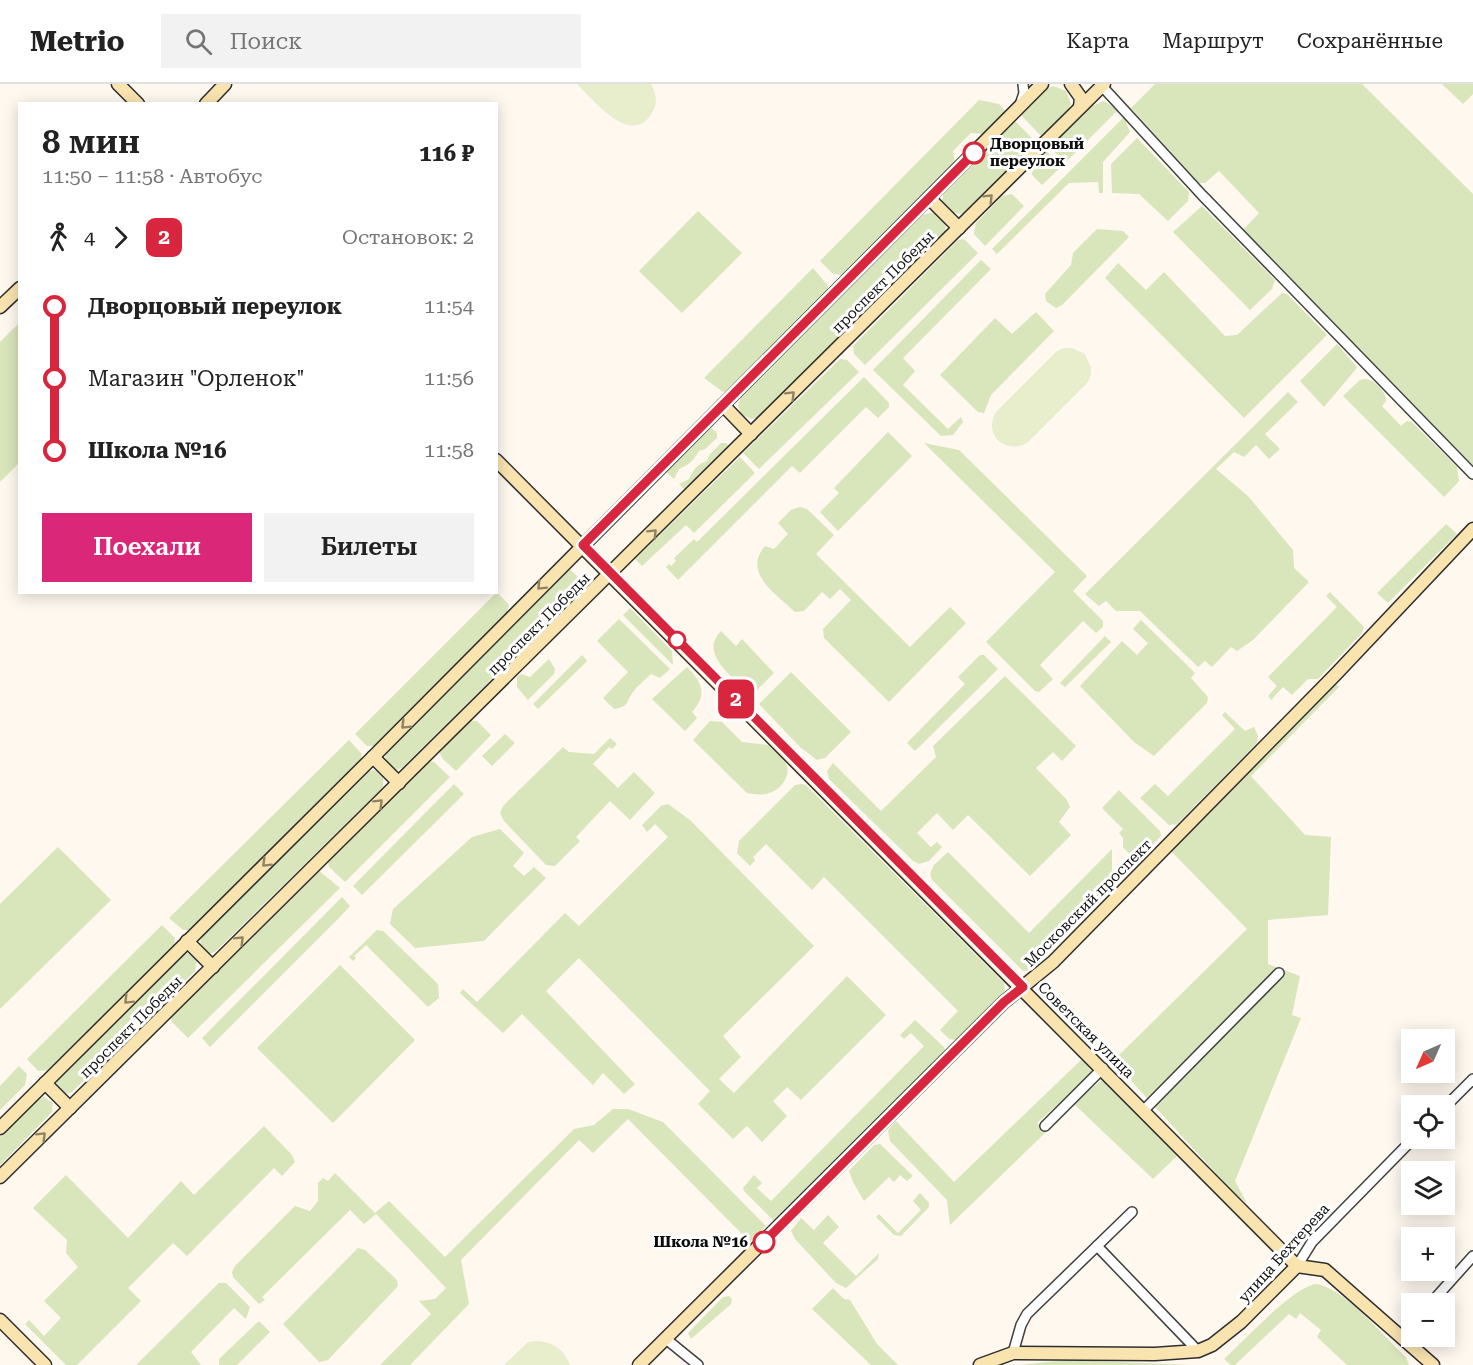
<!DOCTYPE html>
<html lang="ru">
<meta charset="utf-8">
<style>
:root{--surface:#fff;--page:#f2f2f2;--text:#222;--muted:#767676;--line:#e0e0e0;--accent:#db2777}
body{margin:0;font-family:"Roboto Serif",serif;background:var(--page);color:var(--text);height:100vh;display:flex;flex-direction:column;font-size:22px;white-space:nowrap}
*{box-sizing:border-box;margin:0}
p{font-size:20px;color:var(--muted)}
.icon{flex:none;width:33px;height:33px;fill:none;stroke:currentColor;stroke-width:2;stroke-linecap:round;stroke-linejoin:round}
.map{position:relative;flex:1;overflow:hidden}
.details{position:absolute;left:18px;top:18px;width:480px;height:492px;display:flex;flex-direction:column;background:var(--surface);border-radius:0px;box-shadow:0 3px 15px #0003}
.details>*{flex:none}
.badge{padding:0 12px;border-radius:9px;font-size:21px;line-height:39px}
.needle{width:39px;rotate:225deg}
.fabs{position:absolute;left:1401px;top:945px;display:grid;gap:12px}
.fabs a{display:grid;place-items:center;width:54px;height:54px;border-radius:0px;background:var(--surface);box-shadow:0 3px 15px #0003;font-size:30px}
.map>.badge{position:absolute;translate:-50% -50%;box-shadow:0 0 0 3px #fff}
.legs{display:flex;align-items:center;gap:9px;height:66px;padding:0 24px;font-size:20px}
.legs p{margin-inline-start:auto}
.summary{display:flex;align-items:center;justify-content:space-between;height:102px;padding:0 24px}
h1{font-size:33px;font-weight:600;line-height:45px}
.action{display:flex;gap:12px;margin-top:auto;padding:12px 24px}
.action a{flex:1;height:69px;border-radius:0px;background:var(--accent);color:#fff;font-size:24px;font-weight:600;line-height:69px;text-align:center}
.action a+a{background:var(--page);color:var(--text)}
ul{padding:0 24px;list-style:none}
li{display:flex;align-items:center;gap:21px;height:72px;font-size:22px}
li i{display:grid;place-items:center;width:9px;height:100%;margin:0 8px;background:currentColor}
li i::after{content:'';width:15px;height:15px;margin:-8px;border:4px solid;border-radius:50%;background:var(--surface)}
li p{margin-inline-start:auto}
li:first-child i{background:linear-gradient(#0000 50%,currentColor 0)}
li:last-child i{background:linear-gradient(currentColor 50%,#0000 0)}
header{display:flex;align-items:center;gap:36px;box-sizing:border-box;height:84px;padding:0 30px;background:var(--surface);border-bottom:2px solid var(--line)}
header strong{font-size:28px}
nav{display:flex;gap:33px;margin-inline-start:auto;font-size:21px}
.search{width:420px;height:54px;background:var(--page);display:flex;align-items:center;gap:15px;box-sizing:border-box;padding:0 21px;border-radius:0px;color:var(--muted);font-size:22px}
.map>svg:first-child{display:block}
</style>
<header>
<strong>Metrio</strong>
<div class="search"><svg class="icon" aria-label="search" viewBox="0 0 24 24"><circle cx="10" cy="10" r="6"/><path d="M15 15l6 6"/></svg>Поиск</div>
<nav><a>Карта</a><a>Маршрут</a><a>Сохранённые</a></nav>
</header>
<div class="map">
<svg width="1473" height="1281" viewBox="0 0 1473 1281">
<rect width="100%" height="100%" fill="#fef8ef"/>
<g fill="#d9e5bb">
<polygon points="1155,0 1362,0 1473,110 1473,382 1243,146 1259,129 1219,87 1205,99 1199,99 1131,24"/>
<polygon points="1442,0 1473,0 1473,10 1463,20"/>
<polygon points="1053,2 1066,7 1071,20 1067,28 1042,53 1020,30 1044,6"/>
<polygon points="979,16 999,20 1007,29 985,50 971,49 953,67 955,81 844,192 832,189 820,177"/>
<polygon points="1104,17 1118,26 1065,79 1050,63 1090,23"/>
<polygon points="1124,33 1130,48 1103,78 1103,109 1099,109 1098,98 1069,99 997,170 992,165"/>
<polygon points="1014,36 1037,59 966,130 953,129 942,117 944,107"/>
<polygon points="1137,54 1189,108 1188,117 1168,137 1139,110 1112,109 1111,80"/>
<polygon points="1046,67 1062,82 1042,101 1032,91 1033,80"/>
<polygon points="1012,110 1024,122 985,162 974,150 976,139 1002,112"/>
<polygon points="1202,122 1275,196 1272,205 1250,226 1173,148"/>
<polygon points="698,127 742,169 682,229 639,187"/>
<polygon points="934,128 945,138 946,149 764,333 751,335 741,330 738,322 741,313 922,131"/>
<polygon points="1097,145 1123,147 1129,153 1062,221 1056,224 1046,217 1045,210 1071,181 1073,169"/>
<polygon points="964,155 978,169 865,281 854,270 853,262 958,156"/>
<polygon points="981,176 991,185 903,274 915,287 903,301 948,345 961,333 963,338 953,351 941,352 873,286"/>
<polygon points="1118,179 1146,206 1164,188 1225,252 1237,251 1282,209 1287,210 1327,251 1244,334 1105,194"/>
<polygon points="813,184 828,202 827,211 731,306 723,308 704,294"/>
<polygon points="1036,228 1054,247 991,311 984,329 978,328 940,291 995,234 1012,250"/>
<polygon points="19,239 19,379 0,398 0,258"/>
<polygon points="1337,260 1357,283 1356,285 1324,323 1300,297"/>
<polygon points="840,275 847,276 859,288 759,385 743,369"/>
<polygon points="864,293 889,319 889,323 878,334 866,323 800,389 792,382 678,496 666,483 669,480 671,482 676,477 674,474 694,455 697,458"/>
<path d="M1365,295C1375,296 1386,307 1386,317L1382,322L1401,342L1407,337L1412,338L1457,383L1459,397L1444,413L1343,312L1360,296Z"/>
<polygon points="1288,308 1298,318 1265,350 1280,365 1269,375 1256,361 1244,373 1234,368 1216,385 1248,412 1293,466 1294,484 1309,498 1253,556 1237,567 1231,563 1212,583 1205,577 1198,583 1140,527 1116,527 1106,517 1099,522 1085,510"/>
<path d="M711,344L717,349V354L705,365L699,367C693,377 690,380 679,385L674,395L666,388Z"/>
<polygon points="888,348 912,372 838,447 820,428 839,409 834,404"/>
<path d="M721,359H726L731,364L687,408L679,400L689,395C694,385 697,380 707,377L710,370Z"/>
<polygon points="924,359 959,366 1087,492 1073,507 1103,537 1103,543 1096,549 1083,537 1040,581 1053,595 1039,608 1035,607 986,558 1055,488"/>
<polygon points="740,373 755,389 694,449 686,441 642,482 635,475"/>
<path d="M800,423L807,425L834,451L816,470L910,563L950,523L966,539L889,618L824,554L823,545L851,516L840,505L830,515L822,508L804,527L795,528C776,510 742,489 765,462L774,465L788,450L778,439L791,426Z"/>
<polygon points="1446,440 1457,450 1388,519 1377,509"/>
<polygon points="569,484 586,501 402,684 393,687 385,677 386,669"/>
<polygon points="497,508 509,521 506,532 375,662 367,662 355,650"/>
<polygon points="1330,508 1364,543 1362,549 1318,595 1308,595 1292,611 1283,603 1271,616 1268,612 1277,602 1268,593 1337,523 1326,512"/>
<polygon points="630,524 672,567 673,581 623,531"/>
<path d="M619,535L670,585L660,594L651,590C645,596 638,601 633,608C625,618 631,622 614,625L603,614L628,588L597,557Z"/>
<polygon points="1141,536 1195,589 1191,594 1208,613 1207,619 1154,672 1134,658 1080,602 1122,557 1137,571 1148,559 1133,545"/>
<path d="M721,547L736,562L742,555L774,589L756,607H746C731,591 699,569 721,547Z"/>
<polygon points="1105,552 1111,558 1065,603 1060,599"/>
<polygon points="582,571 587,577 538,625 533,620"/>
<polygon points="980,571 984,571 998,585 915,667 907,659 965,600 958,593"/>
<polygon points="549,575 555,585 554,590 528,616 517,603 517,593 521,590 530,593"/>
<path d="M687,583C702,598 708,611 692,628L697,634L685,647L652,615Z"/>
<polygon points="791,588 851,648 825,674 817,676 800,663 759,620"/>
<polygon points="1005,592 1076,662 1062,677 1053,668 1036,684 1067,716 1070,723 1059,738 1071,751 1030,792 968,731 953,746 937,729 917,749 931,763 937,758 942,763 929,777 919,780 913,777 829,695 827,687 833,679 881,727 936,673 933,662"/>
<polygon points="1336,600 1339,603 1251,692 1305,751 1331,753 1328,831 1268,836 1268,880 1300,892 1292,931 1301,934 1235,1097 1247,1119 1233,1108 1113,977 1247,845 1170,766"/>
<polygon points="1225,628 1245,647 1254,643 1258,652 1257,659 1177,740 1169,741 1140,714 1155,700 1168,712 1235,645 1222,631"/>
<polygon points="467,636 477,637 491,651 456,687 442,674 439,667"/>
<path d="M710,637L722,638L742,658L768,661C773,666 781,672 785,678C793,691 780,708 766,710C760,711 753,710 747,709L693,656Z"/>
<polygon points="505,650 515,659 492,682 482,672"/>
<polygon points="610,654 617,660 612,665 609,663 593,680 618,704 634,688 655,709 630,736 610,717 576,753 580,757 555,782 546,781 504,737 500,729 503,722 563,663 569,668 594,670"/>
<polygon points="349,656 361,669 362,676 190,846 183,846 169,834"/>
<polygon points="429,677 434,678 450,693 345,798 329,783 327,775"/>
<polygon points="373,686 383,690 383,703 215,868 208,870 200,863 201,853 364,689"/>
<polygon points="454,700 464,710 362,811 353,802"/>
<polygon points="802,700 806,701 1004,899 1005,907 957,956 949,955 940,946 958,927 824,793 812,806 766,760 753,773 755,776 750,782 737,769 739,757 795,701"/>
<polygon points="1119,706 1160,747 1161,752 1139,775 1134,775 1123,763 1123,754 1119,749 1123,745 1102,724"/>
<polygon points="668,720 690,736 814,862 723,952 741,973 719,995 734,1009 847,892 886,931 801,1016 787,1003 773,1017 787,1032 762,1058 747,1042 733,1055 698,1020 710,1007 579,874 546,907 635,1000 624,1010 603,989 593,1001 522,930 503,949 460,909 463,905 477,918 565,829 579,842 668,753 655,740 647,748 642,741 661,722"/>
<polygon points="500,745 524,769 513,782 524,792 534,783 546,794 484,857 415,864 390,840 393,825 472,753"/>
<polygon points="58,763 111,816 0,925 0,820"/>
<polygon points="1112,765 1112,802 1027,887 1023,887 932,796 930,790 934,781 948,768 1029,849"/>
<polygon points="318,786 340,804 188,954 172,938 170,932"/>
<polygon points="342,813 350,822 339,834 210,963 202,954"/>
<polygon points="162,841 175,854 174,863 50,986 38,987 27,975"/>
<polygon points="377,846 383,847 438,900 439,914 428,923 366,861 354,872 356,874 353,877 349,873"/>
<polygon points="188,869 197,875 195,887 72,1008 62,1011 56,1004 57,995 181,872"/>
<polygon points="340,881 415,956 333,1039 257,964"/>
<polygon points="915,936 944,963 946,970 780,1139 773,1136 744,1107 743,1104 754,1091 762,1099 757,1104 771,1117 924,962 911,949 904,955 900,951"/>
<polygon points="1082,975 1093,989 1037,1039 1046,1048 950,1141 947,1116 890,1057 888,1046 896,1037 954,1098"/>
<polygon points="19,982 27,990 25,1001 0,1026 0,1002"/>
<polygon points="1102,996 1178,1071 1153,1095 1073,1019"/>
<polygon points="44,1013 53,1019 52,1028 0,1081 0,1053 37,1016"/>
<polygon points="613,1025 628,1025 663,1038 766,1142 750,1158 628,1035 593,1069 579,1056 461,1176 469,1220 410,1281 380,1281 431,1230 419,1217 435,1215 446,1204 376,1130 364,1140 350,1126 262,1213 265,1216 259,1220 233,1193 232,1188 235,1182 295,1122 310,1127 318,1117 318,1099 323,1094 328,1097 335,1089 375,1129 389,1117 445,1173 574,1045 594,1041"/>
<polygon points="264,1042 292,1071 295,1078 282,1092 274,1084 187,1172 173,1159 128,1204 141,1217 77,1281 66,1281 25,1240 29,1236 44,1252 61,1234 44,1217 78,1183 66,1169 67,1156 33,1124 66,1091 128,1154 181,1097 194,1111"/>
<polygon points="880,1060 913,1092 907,1097 900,1091 894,1098 889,1093 864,1117 853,1098 849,1087 874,1061"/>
<polygon points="920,1109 929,1119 929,1123 901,1152 894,1151 876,1133 879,1130 898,1149 921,1126 913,1117"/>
<polygon points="828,1131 839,1143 823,1159 856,1192 879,1169 878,1175 846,1204 836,1199 795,1155 791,1147 801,1134 814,1146"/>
<polygon points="358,1164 365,1166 397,1196 398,1202 328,1276 319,1278 283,1240"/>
<polygon points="219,1199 226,1199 250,1223 246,1235 234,1224 191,1268 201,1281 136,1281"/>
<path d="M1315,1200C1343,1202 1384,1253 1406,1273L1409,1281H1347L1317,1253L1321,1246L1300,1229L1296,1235L1289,1230L1235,1281H1231L1224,1275C1244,1257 1291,1205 1315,1200Z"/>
<polygon points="833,1204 844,1215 850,1216 877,1260 898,1281 871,1281 812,1225"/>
<polygon points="729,1212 732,1215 731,1220 691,1255 688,1249 723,1213"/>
<polygon points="259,1237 270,1248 237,1281 219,1281 219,1275"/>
<polygon points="1067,1276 1193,1281 1019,1281"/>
</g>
<g fill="#e8edcc">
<path d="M577,0H651C656,9 658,18 653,27C632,66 594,16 577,0Z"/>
<path d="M1064,264H1072L1085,270L1091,284V291L1088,298L1027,359C1004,371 983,350 996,328L1057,267Z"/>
<path d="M539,1257C555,1259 564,1266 570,1281H504L528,1258Z"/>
</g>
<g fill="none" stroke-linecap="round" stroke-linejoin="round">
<g stroke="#404040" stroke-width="12">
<g id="street">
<polyline points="1100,0 1202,111 1473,390"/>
<polyline points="1020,21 1024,9 1023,0"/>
<polyline points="1444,1024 1473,995"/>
<polyline points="1144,1026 1279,889"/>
<polyline points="1045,1042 1103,984"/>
<polyline points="1097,1162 1198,1267"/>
<polyline points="1297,1182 1312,1158 1414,1054"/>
<polyline points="1430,1220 1473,1172"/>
<polyline points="1400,1253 1412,1240"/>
<polyline points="666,1255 698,1281"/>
<polyline points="1013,1269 1021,1241 1027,1230 1132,1128"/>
</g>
</g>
<g stroke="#2f2f2f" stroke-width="15">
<g id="secondary">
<polyline points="118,0 138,20"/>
<polyline points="1071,0 1081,14 1080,23"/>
<polyline points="206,20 225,0"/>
<polyline points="929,114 959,144"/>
<polyline points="0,223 20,204"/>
<polyline points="723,321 751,350"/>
<polyline points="496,376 1297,1182"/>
<polyline points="373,673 399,699"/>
<polyline points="187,857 213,883"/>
<polyline points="45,999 70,1024"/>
<polyline points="0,1044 373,673 1042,0"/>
<polyline points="0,1093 1104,0"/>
<polyline points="1297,1182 1325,1186 1433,1281"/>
<polyline points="0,1236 45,1281"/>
<polyline points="639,1281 1004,918 1053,878 1336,590 1473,445"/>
<polyline points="980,1281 1013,1269 1155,1270 1198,1267 1212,1261 1241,1238 1297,1182"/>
</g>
</g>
<use href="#street" stroke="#fff" stroke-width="9"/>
<use href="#secondary" stroke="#f9e3af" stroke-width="12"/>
</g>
<defs><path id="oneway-chevron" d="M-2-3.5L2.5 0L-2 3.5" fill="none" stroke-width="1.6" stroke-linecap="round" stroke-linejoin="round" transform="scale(1.5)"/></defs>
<g stroke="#8f8366">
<use href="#oneway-chevron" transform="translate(989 114) rotate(-45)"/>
<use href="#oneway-chevron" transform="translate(791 311) rotate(-45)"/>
<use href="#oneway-chevron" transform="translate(653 449) rotate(-45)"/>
<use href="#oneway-chevron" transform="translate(541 502) rotate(135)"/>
<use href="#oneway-chevron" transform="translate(405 641) rotate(135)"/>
<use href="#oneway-chevron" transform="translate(379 719) rotate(-45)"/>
<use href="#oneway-chevron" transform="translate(266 779) rotate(135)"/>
<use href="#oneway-chevron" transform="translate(240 856) rotate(-45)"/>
<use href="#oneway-chevron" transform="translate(128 916) rotate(135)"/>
<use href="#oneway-chevron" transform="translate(42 1052) rotate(-45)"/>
</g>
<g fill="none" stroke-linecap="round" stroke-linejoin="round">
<g stroke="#fff" stroke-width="14">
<polyline id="line-1" points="764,1158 1004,918 1023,903 583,461 974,69"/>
</g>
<use href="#line-1" stroke="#d7263d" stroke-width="9"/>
</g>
<g fill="#fff" stroke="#d7263d" stroke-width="3">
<circle cx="974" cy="69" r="10"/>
<circle cx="677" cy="556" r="8"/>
<circle cx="764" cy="1158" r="10"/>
</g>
<g text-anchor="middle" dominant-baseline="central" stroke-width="6" stroke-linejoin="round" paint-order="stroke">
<g font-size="15" font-weight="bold" fill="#0d0d0d" stroke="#fff" text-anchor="start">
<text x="990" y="60">Дворцовый<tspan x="990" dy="17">переулок</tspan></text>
<text x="748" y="1158" text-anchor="end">Школа №16</text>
</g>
<g font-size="15" fill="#0d0d0d" stroke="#fff">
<text transform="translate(883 198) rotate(-45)">проспект Победы</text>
<text transform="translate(539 540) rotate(-45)">проспект Победы</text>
<text transform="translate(1088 819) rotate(-45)">Московский проспект</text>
<text transform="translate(131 943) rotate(-45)">проспект Победы</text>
<text transform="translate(1086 946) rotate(45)">Советская улица</text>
<text transform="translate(1284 1169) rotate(-48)">улица Бехтерева</text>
</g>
</g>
</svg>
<div class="fabs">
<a><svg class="needle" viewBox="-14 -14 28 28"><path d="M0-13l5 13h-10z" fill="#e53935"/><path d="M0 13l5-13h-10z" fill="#767676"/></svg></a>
<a><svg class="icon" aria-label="locate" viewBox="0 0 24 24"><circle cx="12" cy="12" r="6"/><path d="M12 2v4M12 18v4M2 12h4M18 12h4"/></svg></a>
<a><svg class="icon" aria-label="layers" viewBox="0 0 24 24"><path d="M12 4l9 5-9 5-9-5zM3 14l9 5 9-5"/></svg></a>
<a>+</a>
<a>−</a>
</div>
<b class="badge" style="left:736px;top:615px;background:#d7263d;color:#fff">2</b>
<section class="details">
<div class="summary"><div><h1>8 мин</h1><p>11:50 – 11:58 · Автобус</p></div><b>116 ₽</b></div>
<div class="legs"><svg class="icon" aria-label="walk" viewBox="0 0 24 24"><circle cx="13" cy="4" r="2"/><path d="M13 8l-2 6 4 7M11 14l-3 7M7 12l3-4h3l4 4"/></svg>4<svg class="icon" aria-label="forward" viewBox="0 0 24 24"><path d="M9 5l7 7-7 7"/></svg><b class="badge" style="background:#d7263d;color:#fff">2</b><p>Остановок: 2</p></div>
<ul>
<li><i style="color:#d7263d"></i><b>Дворцовый переулок</b><p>11:54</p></li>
<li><i style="color:#d7263d"></i><span>Магазин &quot;Орленок&quot;</span><p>11:56</p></li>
<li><i style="color:#d7263d"></i><b>Школа №16</b><p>11:58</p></li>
</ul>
<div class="action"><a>Поехали</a><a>Билеты</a></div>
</section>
</div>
